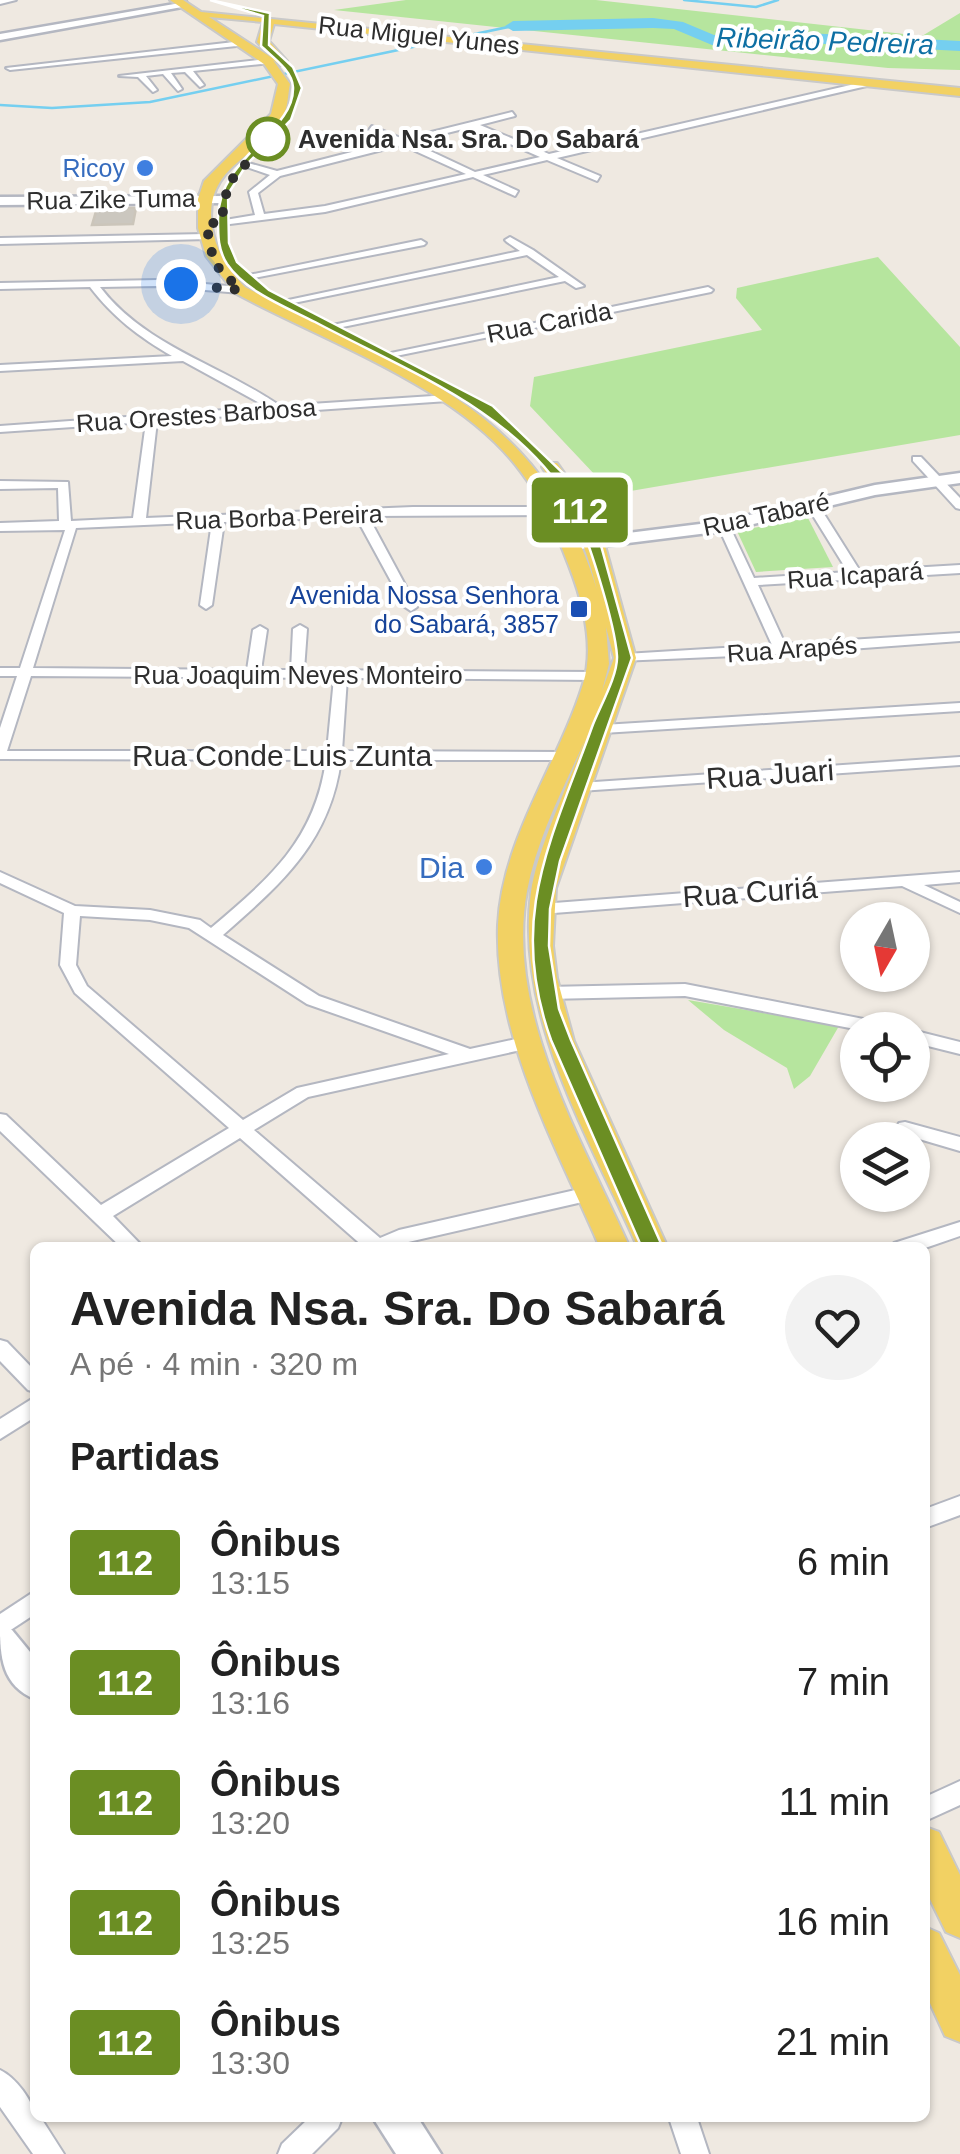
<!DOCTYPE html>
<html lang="pt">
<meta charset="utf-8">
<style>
:root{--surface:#fff;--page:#f2f2f2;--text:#222;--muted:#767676}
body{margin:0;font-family:Helvetica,sans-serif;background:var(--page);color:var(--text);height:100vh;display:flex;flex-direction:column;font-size:38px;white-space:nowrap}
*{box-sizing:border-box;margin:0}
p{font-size:32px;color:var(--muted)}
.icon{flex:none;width:55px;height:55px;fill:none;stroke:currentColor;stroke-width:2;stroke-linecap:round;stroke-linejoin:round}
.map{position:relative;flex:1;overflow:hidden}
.sheet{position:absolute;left:30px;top:1242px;width:900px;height:880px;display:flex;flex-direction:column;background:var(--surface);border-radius:15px;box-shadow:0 2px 8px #0004}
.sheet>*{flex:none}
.badge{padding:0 20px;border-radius:8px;font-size:35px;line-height:65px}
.needle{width:65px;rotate:189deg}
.fabs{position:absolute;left:840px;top:902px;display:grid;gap:20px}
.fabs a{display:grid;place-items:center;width:90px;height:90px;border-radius:50%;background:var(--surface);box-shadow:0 2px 8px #0004;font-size:50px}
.you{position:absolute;width:50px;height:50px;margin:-25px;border:8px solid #fff;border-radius:50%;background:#1a73e8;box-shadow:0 0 0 15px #1a73e833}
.map>.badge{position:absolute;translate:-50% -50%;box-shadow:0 0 0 5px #fff}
h2{padding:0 40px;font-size:38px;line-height:90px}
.round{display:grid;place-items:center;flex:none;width:105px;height:105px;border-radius:52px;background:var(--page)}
.headline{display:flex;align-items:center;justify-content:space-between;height:170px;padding:0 40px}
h1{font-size:48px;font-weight:600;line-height:75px}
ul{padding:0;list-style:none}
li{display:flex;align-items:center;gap:30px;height:120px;padding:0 40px}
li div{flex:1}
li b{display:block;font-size:38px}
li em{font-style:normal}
li .badge{min-width:110px;font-weight:700;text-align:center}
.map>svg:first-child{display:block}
</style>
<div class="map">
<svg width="960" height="2154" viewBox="0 0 960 2154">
<rect width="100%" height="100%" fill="#efe9e1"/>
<g fill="#b6e59e">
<polygon points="406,0 596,0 922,36 960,13 960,70 888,68 334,10"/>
<polygon points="878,257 960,347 960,435 613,494 530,406 534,377 762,330 736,298 737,288"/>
<polygon points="808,518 833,567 756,572 737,531"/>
<polygon points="688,1000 839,1026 810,1076 794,1089 787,1068 724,1030"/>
</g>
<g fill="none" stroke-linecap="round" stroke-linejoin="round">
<g stroke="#75cff0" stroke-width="2.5">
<polyline points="684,0 756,7 778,0"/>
<polyline points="0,105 52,108 150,102 513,26"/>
</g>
<polygon fill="#75cff0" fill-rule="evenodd" points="653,18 683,22 714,35 768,31 960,41 960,51 768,41 712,45 674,29 653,28 513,31 505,26 513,21"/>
</g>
<polygon fill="#cbc7bf" stroke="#cbc5ba" stroke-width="2.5" points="97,208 136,208 133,224 92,225"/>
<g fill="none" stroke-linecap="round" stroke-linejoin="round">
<g stroke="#b4b7c1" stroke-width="4">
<g id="street">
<polygon points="0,0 16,0 0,4"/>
<polygon points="243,41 246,45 10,70 6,68"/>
<polygon points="268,59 271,63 193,71 204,85 200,87 185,72 171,73 182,89 178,91 163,74 146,76 157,90 153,92 138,77 119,76"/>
<path d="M868,81L871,85L557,158L600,176L597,181L547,160L483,175L518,191L515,196L473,177L325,212L206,227L201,224L255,215L249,192L270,175L241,165V161L277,171L395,141L369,130L372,126L403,139L512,112L515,116L480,125L549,154ZM471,127L540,157L475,172L411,142ZM402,145L466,174L325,206L264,214L258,193L280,176Z"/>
<polygon points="206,234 209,235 209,239 0,244 0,238"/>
<polygon points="510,237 533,250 584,286 576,288 565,281 333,329 328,326 559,277 527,255 284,305 279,302 520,251 507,242 505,240"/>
<polygon points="421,240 426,243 424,245 244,280 239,277"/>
<path d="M158,280L240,287L245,290L240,293L158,286L100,287C146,347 220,364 280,406L448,395L453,398L448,401L157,421L146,518L413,507H558L564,511L558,515L368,516L417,607L411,611L405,607L356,517L224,522L212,605L206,609L200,605L212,522L76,528L33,668L247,670L253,630L260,626L267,630L261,670H291L293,629L300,625L307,629L304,670L596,672L603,676L596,680L347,678L342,751L563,752L570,756L563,760H341C330,842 282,883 223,935L319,996L470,1049L530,1036L539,1042L530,1048L308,1097L254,1130L380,1238L399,1230L593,1186L600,1188L602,1193L600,1198L404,1243L395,1248H365L240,1138L113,1216L144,1248H122L0,1131V1114L6,1115L101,1205L229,1128L75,993L60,965L64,913L0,883V872L75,906L150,910L200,920L211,928C270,878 315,840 326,760L0,759V728L17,676H0V668H20L65,530L0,531V523L59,521L58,488L0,489V481L68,482L71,521L133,518L146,422L0,432V426L267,407L183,361L0,371V365L172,356C139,337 113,317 90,287L0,289V283ZM31,676L334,678L327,751H7ZM80,916L150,920L189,928L307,1004L449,1054L297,1088L243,1120L87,986L76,965Z"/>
<polygon points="708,287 713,290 711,292 391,357 386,354"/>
<polygon points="913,457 921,457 960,498 960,509 956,508 913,461"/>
<polygon points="813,502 819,506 860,571 960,565 960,573 758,585 785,644 960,633 960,641 781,654 620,661 620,655 625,654 772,645 718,526 728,523 754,578 848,572 807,506"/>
<polygon points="960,703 960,711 603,733 596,729 603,725"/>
<polygon points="960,757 960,765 580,791 573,787 580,783"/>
<polygon points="960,872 960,882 924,885 960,902 960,913 902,886 541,914 533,909 541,904"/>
<polygon points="685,984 889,1024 898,1030 860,1030 685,996 547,999 539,993 547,987"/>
<polygon points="912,1030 960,1042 960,1054 912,1042"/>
<polygon points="905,1122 960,1137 960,1151 899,1133 896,1128 899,1123"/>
<polygon points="960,1222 960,1236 925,1248 892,1248 894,1243"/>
<polygon points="0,1340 7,1342 35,1371 35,1392 28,1390 0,1361"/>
<polygon points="35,1397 35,1417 0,1439 0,1419"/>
<polygon points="960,1496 960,1515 925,1528 925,1509"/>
<polygon points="35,1591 35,1614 0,1637 0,1614"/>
<polygon points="960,1781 960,1805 925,1821 925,1797"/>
<path d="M0,2070C15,2077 34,2101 35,2118H41L64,2154H33L0,2107Z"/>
<polygon points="309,2118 342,2118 338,2128 312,2154 278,2154 282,2144"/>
<polygon points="669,2118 697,2118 709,2154 681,2154"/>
</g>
</g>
<g stroke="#b4b7c1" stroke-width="5">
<g id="secondary">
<polygon points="186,2 182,7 0,40 0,34"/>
<polygon points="227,196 222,203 0,205 0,197"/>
<polygon points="960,473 960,483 875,495 724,531 572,550 563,545 572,540 724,521 875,485"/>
<path d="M0,1626L12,1630L35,1658V1699C2,1686 0,1657 0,1626Z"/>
<polygon points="373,2118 418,2118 441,2154 396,2154"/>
</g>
</g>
<g stroke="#c9c9c9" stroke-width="4">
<g id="primary">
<path d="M170,0H183L201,12L960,88V96L274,24L269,41L287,61L281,65L273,60L290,84C288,93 288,106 284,114C263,159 203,162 212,227C216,251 228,270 245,287C401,370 540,403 597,590C585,543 570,507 542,467L545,463H557L588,507L604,542L636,658L556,888L553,946L557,978L574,1041L668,1248H638C589,1137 515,1017 531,892C537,849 569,783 585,740C563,789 537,838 527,891C505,1013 582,1140 630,1248H600C557,1147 494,1038 498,925C502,838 558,765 583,684C595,646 583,602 569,566C556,532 543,501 521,472C459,387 325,342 235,293L206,256L198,228V199L204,181L271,114L278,84L264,64ZM209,17L263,22L257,42L272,58ZM606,627L614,658L602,691L609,664Z"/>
<polygon points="925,1827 939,1832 960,1875 960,1938 946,1932 925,1889"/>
<polygon points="925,1927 939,1933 960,1975 960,2042 945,2036 925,1992"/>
</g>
</g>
<use href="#street" fill="#fff" fill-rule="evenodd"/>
<use href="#secondary" fill="#fff" fill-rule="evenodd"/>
<use href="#primary" fill="#f2d163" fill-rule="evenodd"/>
</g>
<path fill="#6b8e23" stroke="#fff" stroke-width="2.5" d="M210,0L270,13L269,45L293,67L302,88L291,120L247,164L228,194L229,243L237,262L269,290L493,406L565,475L586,507L600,542L632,658L560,861L550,909L549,946L559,1009L571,1040L663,1248L660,1253H645L642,1248L551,1040C507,918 551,841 592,727C599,708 618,676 617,656C615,624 587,532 571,504C517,411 405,370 315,322C286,307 246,292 227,264C218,250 218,236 218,220C217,156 295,133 293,87C292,70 272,57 261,46L263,16Z"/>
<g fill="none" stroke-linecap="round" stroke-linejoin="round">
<polyline stroke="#2e2e2e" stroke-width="10" stroke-dasharray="0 18" points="181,284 240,290 214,263 206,224 221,222 228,184 268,139"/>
</g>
<circle fill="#fff" stroke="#6b8e23" stroke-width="5" cx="268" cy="139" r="20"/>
<g fill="#3f7fe0" stroke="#fff" stroke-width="4">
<circle cx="145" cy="168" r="10"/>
<circle cx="484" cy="867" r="10"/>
</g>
<rect fill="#1a4fb4" stroke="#fff" stroke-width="4" x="569" y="599" width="20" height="20" rx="5"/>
<g text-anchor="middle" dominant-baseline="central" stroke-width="8" stroke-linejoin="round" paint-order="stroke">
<g font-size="25" fill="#2e2e2e" stroke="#fff">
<text transform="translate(419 35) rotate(6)">Rua Miguel Yunes</text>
<text transform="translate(111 199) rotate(-1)">Rua Zike Tuma</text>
<text transform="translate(549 322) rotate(-11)">Rua Carida</text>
<text transform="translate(196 415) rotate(-4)">Rua Orestes Barbosa</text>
<text transform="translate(766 514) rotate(-12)">Rua Tabaré</text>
<text transform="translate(279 517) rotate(-2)">Rua Borba Pereira</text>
<text transform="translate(855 575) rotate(-4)">Rua Icapará</text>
<text transform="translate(792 649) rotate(-4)">Rua Arapés</text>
<text x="298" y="675">Rua Joaquim Neves Monteiro</text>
</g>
<g font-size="25" font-weight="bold" fill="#2e2e2e" stroke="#fff" text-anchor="start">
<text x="298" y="139">Avenida Nsa. Sra. Do Sabará</text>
</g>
<g font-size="25" fill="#366cbe" stroke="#fff" text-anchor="end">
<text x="125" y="168">Ricoy</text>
</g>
<g font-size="25" fill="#164399" stroke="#fff" text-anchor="end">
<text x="559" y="595">Avenida Nossa Senhora<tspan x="559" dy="29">do Sabará, 3857</tspan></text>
</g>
<g font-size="28" font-style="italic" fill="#0d6fa3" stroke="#fff">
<text transform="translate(825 41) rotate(2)">Ribeirão Pedreira</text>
</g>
<g font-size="30" fill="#2e2e2e" stroke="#fff">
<text x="282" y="755">Rua Conde Luis Zunta</text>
<text transform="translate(770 774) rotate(-4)">Rua Juari</text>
<text transform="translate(750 892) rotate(-4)">Rua Curiá</text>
</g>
<g font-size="30" fill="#366cbe" stroke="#fff" text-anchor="end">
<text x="464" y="867">Dia</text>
</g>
</g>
</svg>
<div class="fabs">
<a><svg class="needle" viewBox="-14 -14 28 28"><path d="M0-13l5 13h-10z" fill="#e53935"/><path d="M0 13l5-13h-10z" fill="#767676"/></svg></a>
<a><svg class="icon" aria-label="locate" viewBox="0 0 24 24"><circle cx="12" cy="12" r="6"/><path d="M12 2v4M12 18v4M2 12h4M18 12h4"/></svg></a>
<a><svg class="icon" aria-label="layers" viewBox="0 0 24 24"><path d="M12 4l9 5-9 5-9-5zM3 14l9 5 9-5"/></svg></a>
</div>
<div class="you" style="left:181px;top:284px"></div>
<b class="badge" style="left:580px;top:510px;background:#6b8e23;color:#fff">112</b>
<section class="sheet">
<div class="headline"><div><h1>Avenida Nsa. Sra. Do Sabará</h1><p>A pé · 4 min · 320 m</p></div><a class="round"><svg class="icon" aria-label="heart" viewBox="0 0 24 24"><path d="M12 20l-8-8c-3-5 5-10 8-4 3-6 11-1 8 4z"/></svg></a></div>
<h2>Partidas</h2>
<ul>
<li><span class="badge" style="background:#6b8e23;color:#fff">112</span><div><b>Ônibus</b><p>13:15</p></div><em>6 min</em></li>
<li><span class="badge" style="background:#6b8e23;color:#fff">112</span><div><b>Ônibus</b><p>13:16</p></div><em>7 min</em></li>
<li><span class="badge" style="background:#6b8e23;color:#fff">112</span><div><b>Ônibus</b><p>13:20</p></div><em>11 min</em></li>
<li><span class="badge" style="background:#6b8e23;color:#fff">112</span><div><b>Ônibus</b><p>13:25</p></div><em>16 min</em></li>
<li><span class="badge" style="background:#6b8e23;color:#fff">112</span><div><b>Ônibus</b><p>13:30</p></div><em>21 min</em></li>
</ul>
</section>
</div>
